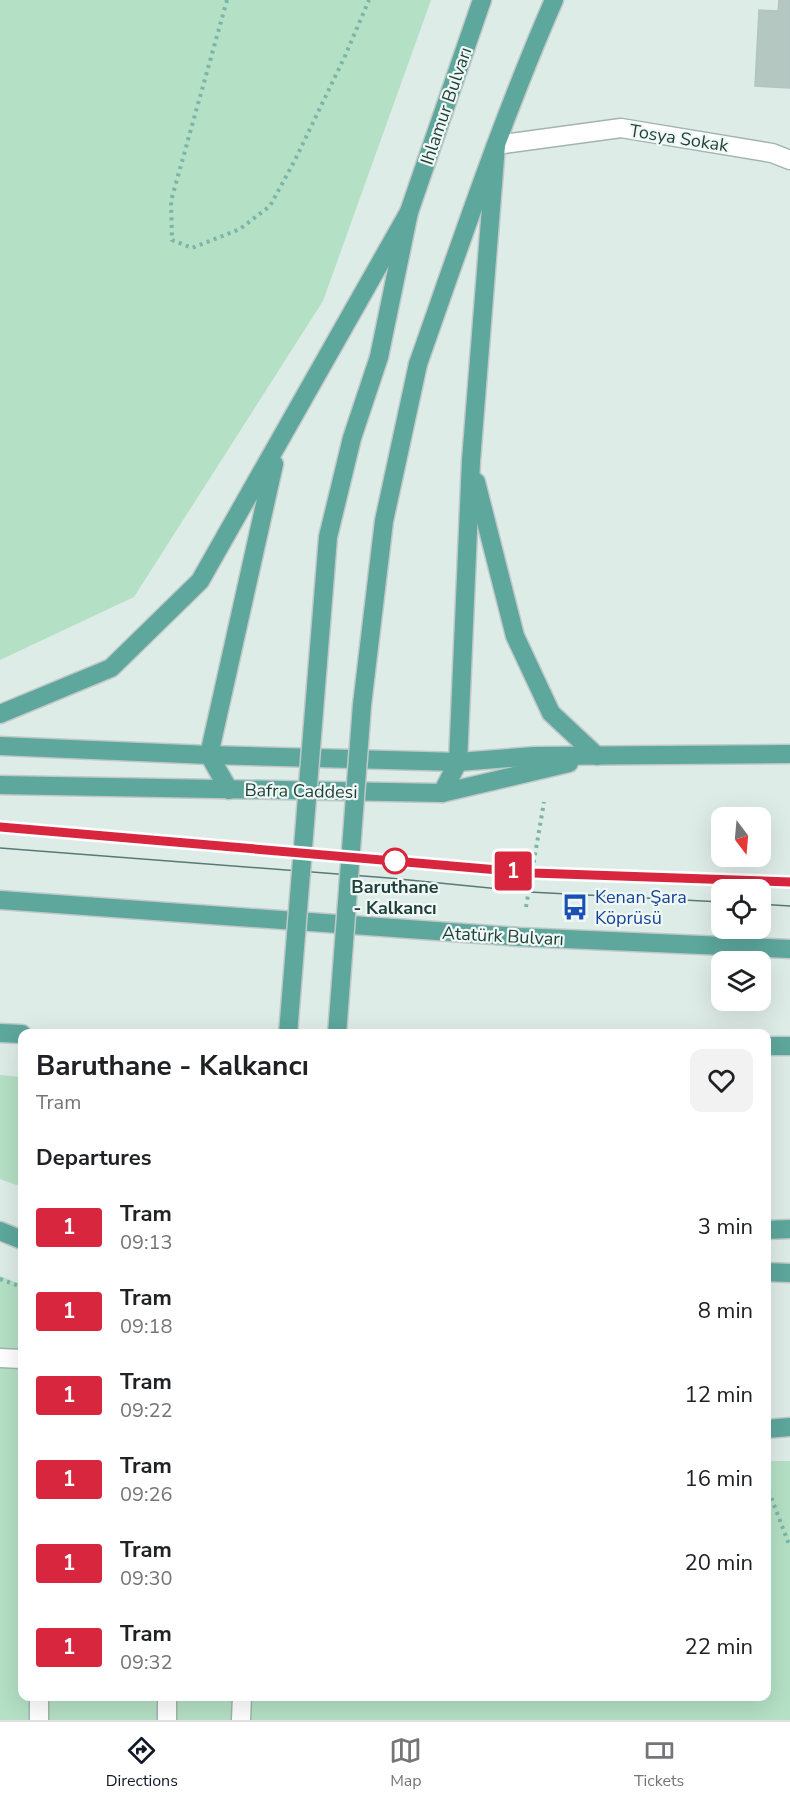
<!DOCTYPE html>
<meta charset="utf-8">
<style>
:root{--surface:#fff;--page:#f2f2f2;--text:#202124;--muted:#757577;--line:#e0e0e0;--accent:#111827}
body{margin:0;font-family:"Nunito Sans",sans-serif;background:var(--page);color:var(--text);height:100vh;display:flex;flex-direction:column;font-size:22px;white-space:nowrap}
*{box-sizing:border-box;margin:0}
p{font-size:20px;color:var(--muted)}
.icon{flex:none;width:33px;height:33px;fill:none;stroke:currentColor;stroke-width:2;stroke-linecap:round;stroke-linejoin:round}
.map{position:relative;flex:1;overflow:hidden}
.side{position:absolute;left:18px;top:1029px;width:753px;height:672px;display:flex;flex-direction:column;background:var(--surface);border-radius:12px;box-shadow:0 6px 24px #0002}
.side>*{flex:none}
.badge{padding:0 12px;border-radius:4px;font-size:21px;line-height:39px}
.needle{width:39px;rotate:164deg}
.fabs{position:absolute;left:711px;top:807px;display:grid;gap:12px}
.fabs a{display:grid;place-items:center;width:60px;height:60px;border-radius:12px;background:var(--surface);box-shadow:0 6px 24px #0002;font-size:30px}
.map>.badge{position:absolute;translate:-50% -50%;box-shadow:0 0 0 3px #fff}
h2{padding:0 18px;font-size:22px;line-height:54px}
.round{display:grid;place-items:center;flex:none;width:63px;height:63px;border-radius:12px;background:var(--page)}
.head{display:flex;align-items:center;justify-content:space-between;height:102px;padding:0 18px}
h1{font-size:28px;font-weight:700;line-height:45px}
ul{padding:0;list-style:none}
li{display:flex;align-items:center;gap:18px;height:84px;padding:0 18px}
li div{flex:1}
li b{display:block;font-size:22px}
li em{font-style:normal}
li .badge{min-width:66px;font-weight:700;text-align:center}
.tab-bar{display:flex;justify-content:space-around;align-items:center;height:84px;border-top:2px solid var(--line);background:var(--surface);font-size:16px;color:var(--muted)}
.tab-bar a{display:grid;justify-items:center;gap:3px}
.tab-bar .current{color:var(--accent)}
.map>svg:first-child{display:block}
</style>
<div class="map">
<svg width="790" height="1720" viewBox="0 0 790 1720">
<rect width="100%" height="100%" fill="#deece7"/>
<g fill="#b4e0c5">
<polygon points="0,0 431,0 323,301 134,597 0,660"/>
<polygon points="0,1075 22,1077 22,1187 0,1179"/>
<polygon points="0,1276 22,1285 22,1696 766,1696 767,1461 790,1461 790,1720 0,1720"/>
</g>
<polygon fill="#b4c7c1" stroke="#b0c6c0" stroke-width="1.5" points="779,0 790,0 790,88 755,86 759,10 778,11"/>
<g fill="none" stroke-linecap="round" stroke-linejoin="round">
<g stroke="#a1b4af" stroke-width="21">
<g id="minor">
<polyline points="496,145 621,128 772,153 790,160"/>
<polyline points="0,1358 22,1359"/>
<polyline points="39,1696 39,1720"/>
<polyline points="167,1696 167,1720"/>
<polyline points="241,1720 242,1696"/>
</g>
</g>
<g stroke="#c0c9c8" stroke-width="21">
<g id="major">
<polyline points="379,357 409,212 482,0"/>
<path d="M418,364C461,242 502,119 554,0"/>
<polyline points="476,482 515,636 551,713 597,756"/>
<polyline points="0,714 111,668 200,581 409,212"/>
<polyline points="0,746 209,755 458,762 535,756 790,754"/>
<polyline points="0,785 442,793 569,763"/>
<polyline points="229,790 209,755 274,464"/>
<polyline points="442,793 458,762 471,461 496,145"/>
<polyline points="0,900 520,937 790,949"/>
<polyline points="0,1033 22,1034"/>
<polyline points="766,1046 790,1046"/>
<polyline points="766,1230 790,1229"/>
<polyline points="0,1231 22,1240"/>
<polyline points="766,1272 790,1273"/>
<polyline points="766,1429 790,1427"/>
</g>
</g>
<g stroke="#7bb4a8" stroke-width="4" stroke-dasharray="3 4.5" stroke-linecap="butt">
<polyline points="227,0 171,201 172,240 192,248 240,229 270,206 295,160 345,56 369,0"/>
<polyline points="526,907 544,802"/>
<polyline points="0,1279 22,1287"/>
<polyline points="766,1484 790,1547"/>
</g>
<use href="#minor" stroke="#fff" stroke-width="18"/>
<use href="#major" stroke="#5da79c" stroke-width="18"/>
<g stroke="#587a74" stroke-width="1.5">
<polyline points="0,827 533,873 790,882"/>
<polyline points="0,848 389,878 529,892 722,902"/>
<polyline points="760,904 790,906"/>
</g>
<g stroke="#c0c9c8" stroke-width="21" stroke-linecap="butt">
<g id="major-bridge">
<polyline points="288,1034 328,537 352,438 379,357"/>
<polyline points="337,1034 362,705 384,521 418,364"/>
</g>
</g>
<use href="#major-bridge" stroke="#5da79c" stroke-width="18"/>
</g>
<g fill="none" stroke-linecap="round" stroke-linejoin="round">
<g stroke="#fff" stroke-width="14">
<polyline id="line" points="0,827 533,873 790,882"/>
</g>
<use href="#line" stroke="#d7263d" stroke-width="9"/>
</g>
<defs>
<g id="bus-bare" transform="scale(2.07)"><path d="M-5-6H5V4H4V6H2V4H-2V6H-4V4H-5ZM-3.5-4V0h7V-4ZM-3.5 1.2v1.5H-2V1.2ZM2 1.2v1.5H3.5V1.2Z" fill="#1a4fb4" stroke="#eff8f5" stroke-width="2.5" paint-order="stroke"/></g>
</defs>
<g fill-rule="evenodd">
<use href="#bus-bare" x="575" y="907"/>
</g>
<circle fill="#fff" stroke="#d7263d" stroke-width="3" cx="395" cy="861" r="12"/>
<g text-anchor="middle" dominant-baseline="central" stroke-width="4.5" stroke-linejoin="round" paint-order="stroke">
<g font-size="18" fill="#1e3e39" stroke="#eff8f5">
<text transform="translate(446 106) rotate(-71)">Ihlamur Bulvarı</text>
<text transform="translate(679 138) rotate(9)">Tosya Sokak</text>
<text transform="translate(301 791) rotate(1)">Bafra Caddesi</text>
<text transform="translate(503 936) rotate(3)">Atatürk Bulvarı</text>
</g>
<g font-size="18" font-weight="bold" fill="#1e3e39" stroke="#eff8f5">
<text x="395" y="887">Baruthane<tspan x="395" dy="21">- Kalkancı</tspan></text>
</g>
<g font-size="18" fill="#164399" stroke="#eff8f5" text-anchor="start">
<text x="595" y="897">Kenan Şara<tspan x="595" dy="21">Köprüsü</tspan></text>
</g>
</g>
</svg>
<div class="fabs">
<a><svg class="needle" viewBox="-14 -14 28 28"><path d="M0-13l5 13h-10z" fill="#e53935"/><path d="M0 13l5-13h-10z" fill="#757577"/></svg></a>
<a><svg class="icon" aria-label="locate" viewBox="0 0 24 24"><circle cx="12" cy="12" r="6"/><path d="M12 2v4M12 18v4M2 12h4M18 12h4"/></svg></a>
<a><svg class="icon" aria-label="layers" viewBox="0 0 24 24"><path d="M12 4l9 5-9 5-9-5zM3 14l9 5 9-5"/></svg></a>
</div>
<b class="badge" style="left:513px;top:871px;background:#d7263d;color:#fff">1</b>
<section class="side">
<div class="head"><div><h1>Baruthane - Kalkancı</h1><p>Tram</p></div><a class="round"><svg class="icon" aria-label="heart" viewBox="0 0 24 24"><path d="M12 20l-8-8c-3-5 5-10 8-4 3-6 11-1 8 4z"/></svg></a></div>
<h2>Departures</h2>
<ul>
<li><span class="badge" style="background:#d7263d;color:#fff">1</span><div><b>Tram</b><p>09:13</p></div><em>3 min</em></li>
<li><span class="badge" style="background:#d7263d;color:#fff">1</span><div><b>Tram</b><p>09:18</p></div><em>8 min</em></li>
<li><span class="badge" style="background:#d7263d;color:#fff">1</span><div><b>Tram</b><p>09:22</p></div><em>12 min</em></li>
<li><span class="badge" style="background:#d7263d;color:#fff">1</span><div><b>Tram</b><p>09:26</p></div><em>16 min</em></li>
<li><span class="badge" style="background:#d7263d;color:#fff">1</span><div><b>Tram</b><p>09:30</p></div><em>20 min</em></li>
<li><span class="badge" style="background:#d7263d;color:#fff">1</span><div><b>Tram</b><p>09:32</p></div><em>22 min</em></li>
</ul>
</section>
</div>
<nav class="tab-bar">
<a class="current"><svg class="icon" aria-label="directions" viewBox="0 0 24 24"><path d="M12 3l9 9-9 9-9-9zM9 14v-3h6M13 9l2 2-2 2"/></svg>Directions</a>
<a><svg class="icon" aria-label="map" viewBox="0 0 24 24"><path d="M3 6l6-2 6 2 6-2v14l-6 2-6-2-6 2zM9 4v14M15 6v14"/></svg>Map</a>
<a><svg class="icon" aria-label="tickets" viewBox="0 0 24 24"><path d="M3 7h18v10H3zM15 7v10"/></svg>Tickets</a>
</nav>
